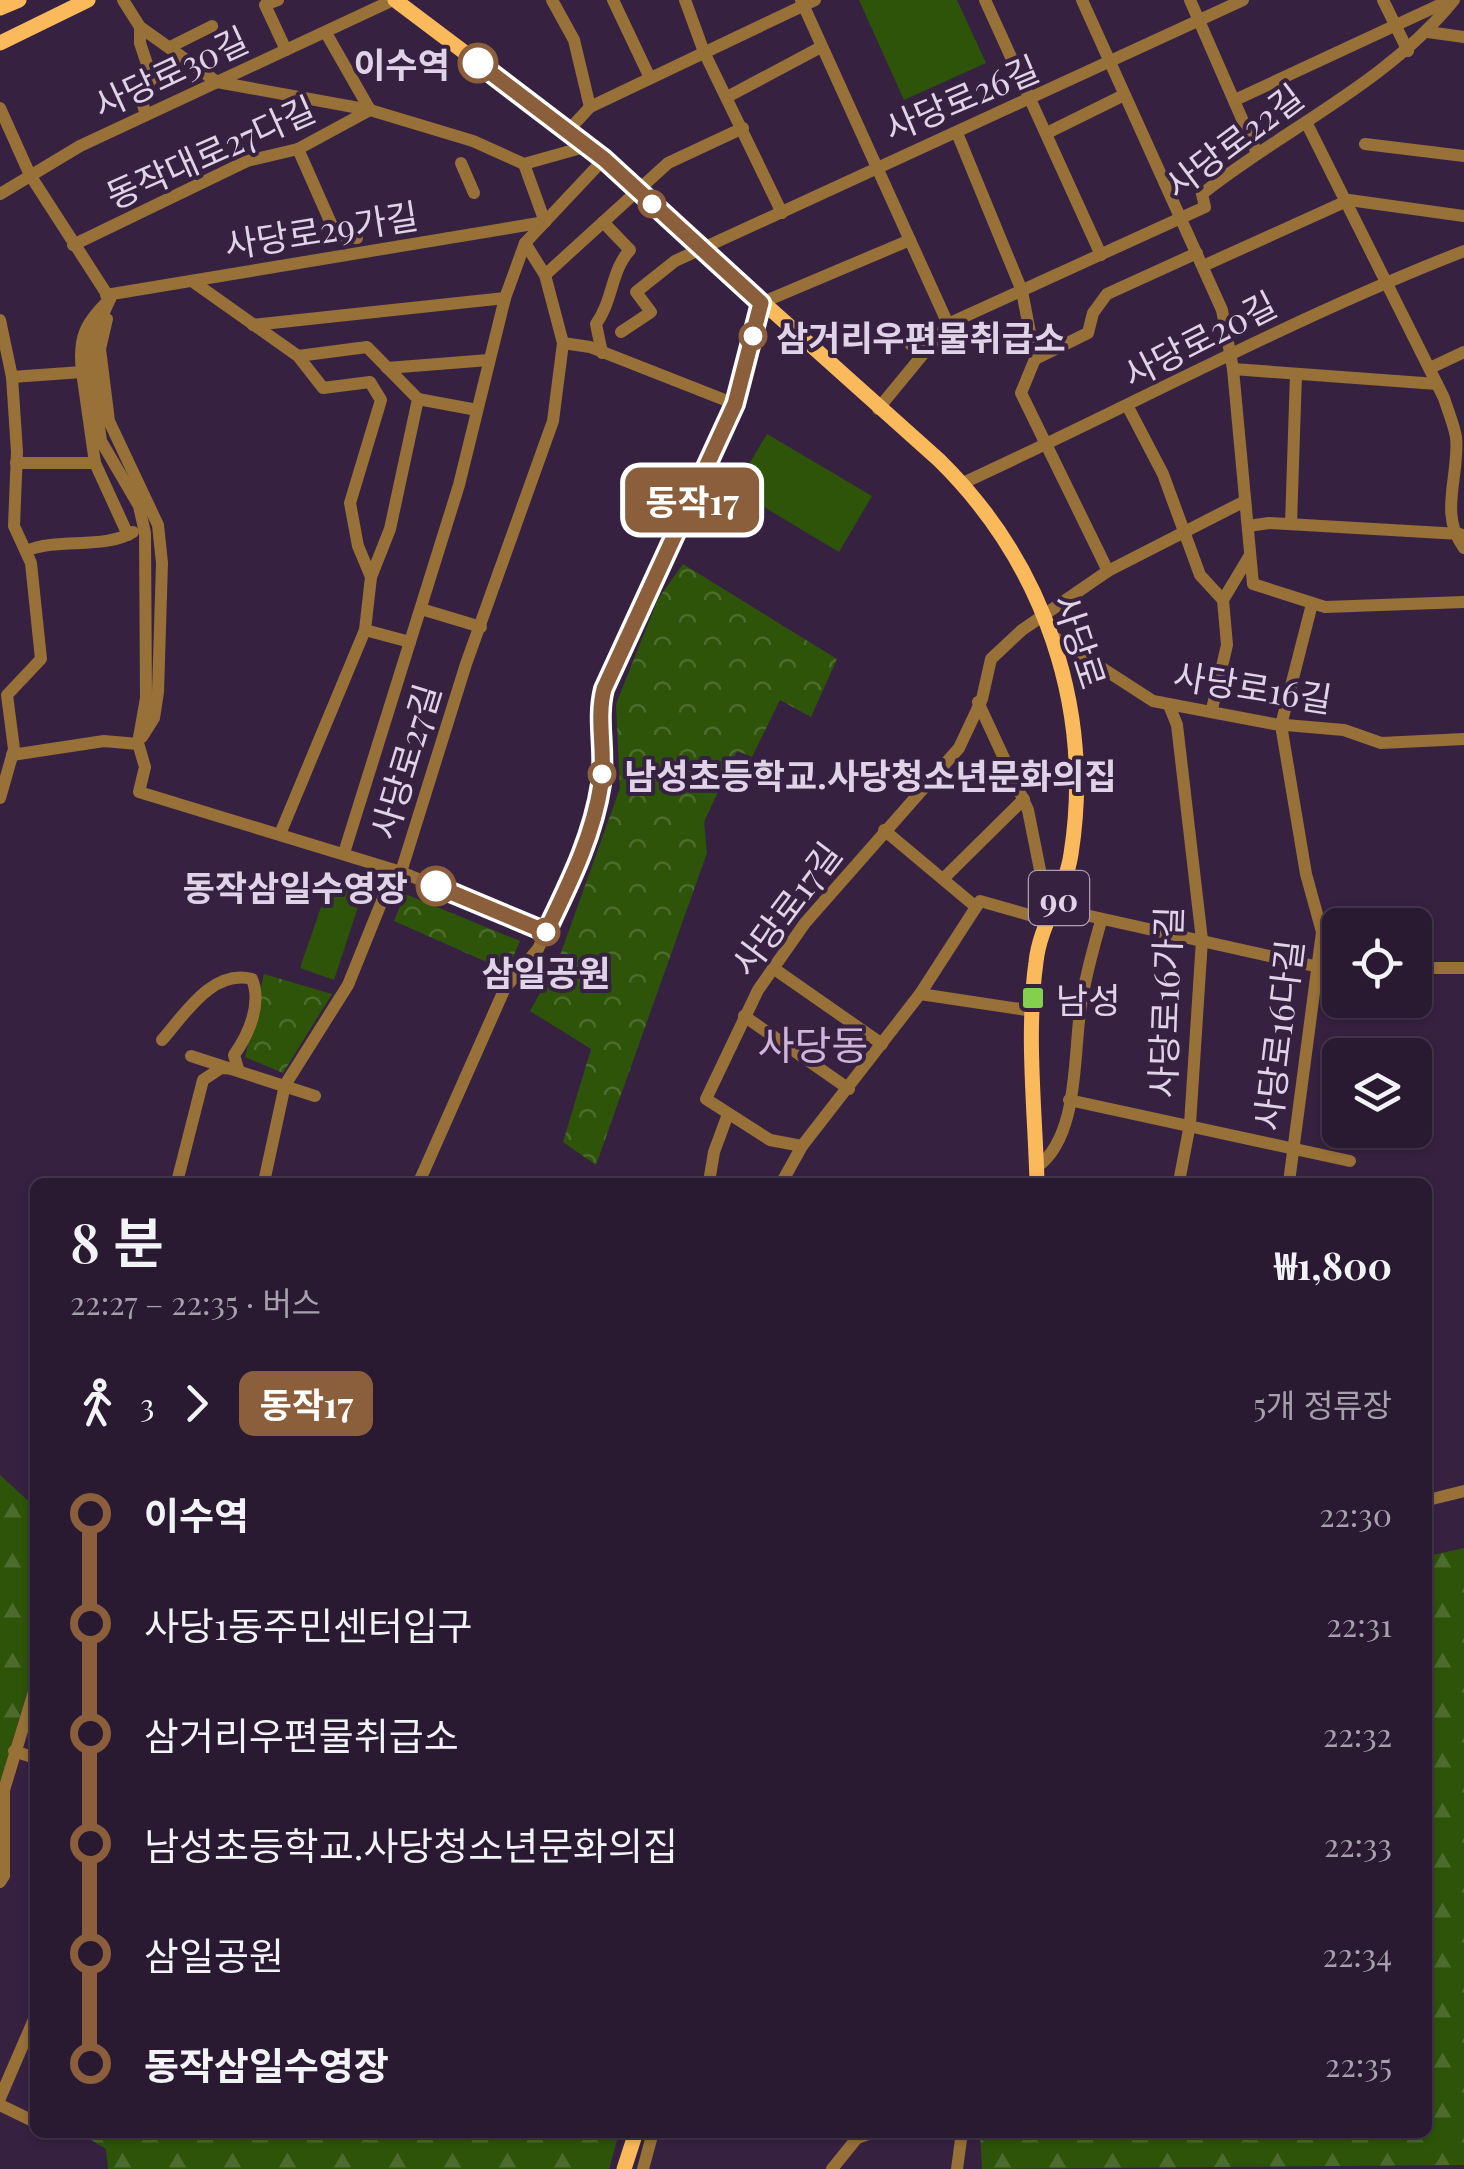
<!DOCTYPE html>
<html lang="ko">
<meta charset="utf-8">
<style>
:root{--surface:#291931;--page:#35263d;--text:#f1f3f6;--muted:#a5a0ab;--line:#45384d}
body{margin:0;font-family:"Playfair Display","Noto Sans KR",serif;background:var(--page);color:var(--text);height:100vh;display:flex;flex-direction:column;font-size:38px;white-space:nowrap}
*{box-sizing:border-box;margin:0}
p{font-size:32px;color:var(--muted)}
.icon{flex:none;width:55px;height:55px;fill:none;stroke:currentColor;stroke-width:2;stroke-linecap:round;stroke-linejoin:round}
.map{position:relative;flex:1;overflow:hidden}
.drawer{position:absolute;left:30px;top:1178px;width:1402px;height:960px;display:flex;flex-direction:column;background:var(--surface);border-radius:15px;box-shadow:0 2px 8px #0004,0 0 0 2px var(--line)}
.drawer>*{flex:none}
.badge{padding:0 20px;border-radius:15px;font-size:35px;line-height:65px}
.buttons{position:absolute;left:1322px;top:908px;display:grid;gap:20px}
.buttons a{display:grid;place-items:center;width:110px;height:110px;border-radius:15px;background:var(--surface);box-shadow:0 2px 8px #0004,0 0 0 2px var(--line);font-size:50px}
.map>.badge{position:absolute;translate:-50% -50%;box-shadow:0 0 0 5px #fff}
.legs{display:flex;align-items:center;gap:15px;height:110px;padding:0 40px;font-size:32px}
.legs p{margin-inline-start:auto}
.head{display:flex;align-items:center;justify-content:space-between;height:170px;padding:0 40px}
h1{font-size:55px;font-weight:600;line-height:75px}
ul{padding:0 40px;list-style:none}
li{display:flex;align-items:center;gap:35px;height:110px;font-size:38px}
li i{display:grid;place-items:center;width:15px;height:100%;margin:0 12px;background:currentColor}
li i::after{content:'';width:25px;height:25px;margin:-12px;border:8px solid;border-radius:50%;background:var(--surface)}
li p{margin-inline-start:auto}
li:first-child i{background:linear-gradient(#0000 50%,currentColor 0)}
li:last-child i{background:linear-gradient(currentColor 50%,#0000 0)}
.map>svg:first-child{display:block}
</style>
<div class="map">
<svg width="1464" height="2169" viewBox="0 0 1464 2169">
<defs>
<pattern id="forest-firs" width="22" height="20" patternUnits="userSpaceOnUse" patternTransform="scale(2.5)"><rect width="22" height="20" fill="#2d5409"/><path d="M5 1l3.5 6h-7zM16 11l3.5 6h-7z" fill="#4b6c2d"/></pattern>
<pattern id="park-crowns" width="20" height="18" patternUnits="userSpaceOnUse" patternTransform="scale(2.5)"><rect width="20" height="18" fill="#2d5409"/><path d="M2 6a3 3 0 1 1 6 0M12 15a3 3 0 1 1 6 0" fill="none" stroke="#4b6c2d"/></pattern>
</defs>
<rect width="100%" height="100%" fill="#372141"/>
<g fill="url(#forest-firs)">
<polygon points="0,1475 35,1507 35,1666 0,1783"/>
<polygon points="1464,1548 1464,2165 982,2169 980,2133 1428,2132 1428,1556"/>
<polygon points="88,2132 619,2133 609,2169 108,2169 106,2149 88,2138"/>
</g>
<g fill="url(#park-crowns)">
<polygon points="683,564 837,659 811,717 780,700 752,757 737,751 704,822 707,853 596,1165 563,1142 591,1049 530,1011 558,961 620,788 616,704 658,599"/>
<polygon points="405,894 520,941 507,971 394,921"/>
<polygon points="264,974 332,994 283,1073 245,1057"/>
</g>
<g fill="#2d5409">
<polygon points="859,0 957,0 986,63 904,100"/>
<polygon points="767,434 872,496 839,552 734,489"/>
<polygon points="331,878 364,889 334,980 300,968"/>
</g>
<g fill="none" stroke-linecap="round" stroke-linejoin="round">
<g stroke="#987138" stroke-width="12">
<polyline points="278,0 265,5 286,50"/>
<polyline points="552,0 574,40 590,107"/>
<polyline points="613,0 650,78"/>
<polyline points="685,0 704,52 782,213"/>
<polyline points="801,0 948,324"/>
<polyline points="985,0 1101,255"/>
<polyline points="1082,0 1222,310 1233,369 1253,584 1325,607 1464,602"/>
<polyline points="1190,0 1256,151"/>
<polyline points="1383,0 1408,51"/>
<polyline points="140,27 140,43 152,79 139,92 146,115"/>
<polyline points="1428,32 1464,37"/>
<polyline points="172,46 212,26"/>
<polyline points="729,96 821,47"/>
<polyline points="1235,100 1450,0"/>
<path d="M0,108L30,175L110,299C85,323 78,337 82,372L12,377"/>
<path d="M1306,122L1444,398C1448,411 1454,425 1456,437C1460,475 1438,514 1464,548"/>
<polyline points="568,131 590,107 815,0"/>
<polyline points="957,133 1022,291 1035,359 1021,393 1108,571"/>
<polyline points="1047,133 1124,95"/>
<polyline points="1365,144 1464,156"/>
<polyline points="298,149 337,237 357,238"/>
<polyline points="461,163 474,193"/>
<polyline points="524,164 588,146"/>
<polyline points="0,194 80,146 393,0"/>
<polyline points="73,245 247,161 298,149 370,110 326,33"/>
<polyline points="1203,266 1349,200 1464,216"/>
<polyline points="545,275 668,163 743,128"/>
<polyline points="192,281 298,356 323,388 370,382 381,400 350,503 358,546 371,577 365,630 280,834"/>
<polyline points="106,295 545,222 524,164 473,141 370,110 217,82 140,27 123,0"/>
<polyline points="110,299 90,343 91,369 101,441 139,506 145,533 146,698 138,743 145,767 139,792 401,872 546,931"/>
<polyline points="107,319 100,349 109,421 158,525 162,563 158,692 154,718 142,737"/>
<polyline points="0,320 12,377 17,452 14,526 31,563 41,659 7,695 14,749 0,798"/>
<polyline points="253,325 505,298"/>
<polyline points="916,329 911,345 922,353"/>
<polyline points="621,332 651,312 636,292 675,261 1243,0"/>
<polyline points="563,343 590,347 735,404"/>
<path d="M602,353L596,324C613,301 611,270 630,250L603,222"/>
<polyline points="298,356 367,347 418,399 390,529 371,577"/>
<polyline points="1035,359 1088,333 1093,313 1107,294 1197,253"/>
<polyline points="387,368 489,360"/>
<polyline points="1430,368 1464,352"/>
<polyline points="1233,369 1437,384"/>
<polyline points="82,372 95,463"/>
<polyline points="418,399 477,410"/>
<polyline points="1128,407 1163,474 1200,575 1223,600"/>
<path d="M878,409L948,324L1205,207L1202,194C1285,128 1387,83 1454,0"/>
<polyline points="16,463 95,463 128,535"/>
<path d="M963,483C1131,406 1292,318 1464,251"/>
<polyline points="1291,524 1296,374"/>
<polyline points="1248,526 1269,523 1460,534"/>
<path d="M26,551C59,537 103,550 133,532"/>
<polyline points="421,609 481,627"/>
<polyline points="365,630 410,642"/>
<polyline points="1051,635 1153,701 1274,724 1344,730 1381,743 1464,739"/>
<polyline points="978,702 1028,810 1041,875 1062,890"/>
<polyline points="1169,705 1177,725 1202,940 1190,1124 1179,1182"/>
<polyline points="1212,709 1227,645 1223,600 1250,555"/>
<polyline points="12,755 104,741 138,744"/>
<polyline points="884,830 976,907"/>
<polyline points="344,853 459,485 505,298 525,243 604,159"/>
<polyline points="943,879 1024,799"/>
<polyline points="1054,908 1319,967 1340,967"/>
<polyline points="773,968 882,1044"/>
<polyline points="1415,968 1464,968"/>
<polyline points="920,994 1033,1011"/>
<polyline points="744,1016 849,1089"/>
<path d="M162,1040C185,1014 212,969 252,979C262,1004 249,1034 234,1055L238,1069"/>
<polyline points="191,1056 315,1096"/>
<polyline points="1069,1100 1350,1161"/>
<polyline points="802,1146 770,1140 706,1099 758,990 805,923 959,748 982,699 991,659 1022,630 1108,571 1245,501"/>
<path d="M1037,1167C1080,1136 1073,1053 1081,1005C1085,977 1093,949 1101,921"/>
<polyline points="177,1182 203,1080 221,1068 238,1069"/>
<polyline points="264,1182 285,1085 348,985 388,886 401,872 466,664 553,421 563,343 545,275 525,243"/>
<polyline points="419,1182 505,988 538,949 587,845 601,785 600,706 604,689 735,404 761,303 910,240"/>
<polyline points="709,1182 714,1152 728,1114"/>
<polyline points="782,1182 802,1146 920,994 980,901 1047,920"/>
<polyline points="1289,1182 1322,932 1306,874 1281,725 1312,604"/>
<polyline points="1428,1500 1464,1491"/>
<polyline points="14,1751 35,1758"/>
<polyline points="0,1882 4,1876 4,1790 35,1688"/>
<polyline points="0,2098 35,2017"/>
<polyline points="0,2105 35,2122"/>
<polyline points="643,2169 653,2132"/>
<polyline points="832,2169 857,2138 874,2132"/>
<polyline points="957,2169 962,2132"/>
</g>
<g stroke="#fab95a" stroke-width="15">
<path d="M395,0L586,144L939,460C1044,563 1094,708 1071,854C1065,893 1040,924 1036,962C1026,1034 1035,1110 1037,1182"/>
<polyline points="0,8 19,0"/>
<polyline points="0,43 88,0"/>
<polyline points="624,2169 636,2132"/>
</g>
</g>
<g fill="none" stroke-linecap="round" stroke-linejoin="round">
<g stroke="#fff" stroke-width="22">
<path id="line-1" d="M436,886L546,932C569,884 593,837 601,784C606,752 596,720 604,689L735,404L761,303L604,159L478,63"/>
</g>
<use href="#line-1" stroke="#8b5e3c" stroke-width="15"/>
</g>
<g fill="#fff" stroke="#8b5e3c" stroke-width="5">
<circle cx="478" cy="63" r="18"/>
<circle cx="652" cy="204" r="12"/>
<circle cx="753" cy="336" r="12"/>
<circle cx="602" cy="774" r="12"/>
<circle cx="436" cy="886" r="18"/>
<circle cx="546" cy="932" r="12"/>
</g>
<rect fill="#84cf4d" stroke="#372141" stroke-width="4" x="1021" y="986" width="24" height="24" rx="5"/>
<g text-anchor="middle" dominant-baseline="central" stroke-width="8" stroke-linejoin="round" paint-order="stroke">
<rect fill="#372141" stroke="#ad9db5" stroke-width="2.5" x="1029" y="871" width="60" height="54" rx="8"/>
<g font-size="32" font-weight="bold" fill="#e0d2e7">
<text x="1059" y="898">90</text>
</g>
<g font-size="35" font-weight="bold" fill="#e0d2e7" stroke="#372141" text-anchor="end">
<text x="450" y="63">이수역</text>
<text x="776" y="336" text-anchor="start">삼거리우편물취급소</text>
<text x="624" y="774" text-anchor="start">남성초등학교.사당청소년문화의집</text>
<text x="408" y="886">동작삼일수영장</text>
<text x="546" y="971" text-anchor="middle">삼일공원</text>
</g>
<g font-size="35" fill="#e0d2e7" stroke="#372141">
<text transform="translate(170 71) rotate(-25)">사당로30길</text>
<text transform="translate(961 97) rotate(-23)">사당로26길</text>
<text transform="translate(1233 140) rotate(-37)">사당로22길</text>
<text transform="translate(210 151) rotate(-24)">동작대로27다길</text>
<text transform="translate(321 229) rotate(-9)">사당로29가길</text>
<text transform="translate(1199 338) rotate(-27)">사당로20길</text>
<text transform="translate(1081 641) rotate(72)">사당로</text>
<text transform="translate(1253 686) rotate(9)">사당로16길</text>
<text transform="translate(404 761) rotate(-73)">사당로27길</text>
<text transform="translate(785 908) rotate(-53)">사당로17길</text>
<text transform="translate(1164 1002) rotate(-88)">사당로16가길</text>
<text transform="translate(1277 1035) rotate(-83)">사당로16다길</text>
</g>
<g font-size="35" fill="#e0d2e7" stroke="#372141" text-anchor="start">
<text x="1056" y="998">남성</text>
</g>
<g font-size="40" fill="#cfb4dc" stroke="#372141">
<text x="813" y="1043">사당동</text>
</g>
</g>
</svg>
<div class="buttons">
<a><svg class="icon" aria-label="locate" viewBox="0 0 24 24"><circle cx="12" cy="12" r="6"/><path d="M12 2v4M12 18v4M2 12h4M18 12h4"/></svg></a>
<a><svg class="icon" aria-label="layers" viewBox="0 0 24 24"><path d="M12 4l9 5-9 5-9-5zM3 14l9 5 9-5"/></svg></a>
</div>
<b class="badge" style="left:692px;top:500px;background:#8b5e3c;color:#fff">동작17</b>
<section class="drawer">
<div class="head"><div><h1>8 분</h1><p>22:27 – 22:35 · 버스</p></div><b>₩1,800</b></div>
<div class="legs"><svg class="icon" aria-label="walk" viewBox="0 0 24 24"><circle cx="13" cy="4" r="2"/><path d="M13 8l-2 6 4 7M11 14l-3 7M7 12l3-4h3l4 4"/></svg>3<svg class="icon" aria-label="forward" viewBox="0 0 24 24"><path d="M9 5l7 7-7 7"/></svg><b class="badge" style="background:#8b5e3c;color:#fff">동작17</b><p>5개 정류장</p></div>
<ul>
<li><i style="color:#8b5e3c"></i><b>이수역</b><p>22:30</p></li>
<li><i style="color:#8b5e3c"></i><span>사당1동주민센터입구</span><p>22:31</p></li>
<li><i style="color:#8b5e3c"></i><span>삼거리우편물취급소</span><p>22:32</p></li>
<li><i style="color:#8b5e3c"></i><span>남성초등학교.사당청소년문화의집</span><p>22:33</p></li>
<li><i style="color:#8b5e3c"></i><span>삼일공원</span><p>22:34</p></li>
<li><i style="color:#8b5e3c"></i><b>동작삼일수영장</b><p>22:35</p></li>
</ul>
</section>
</div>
